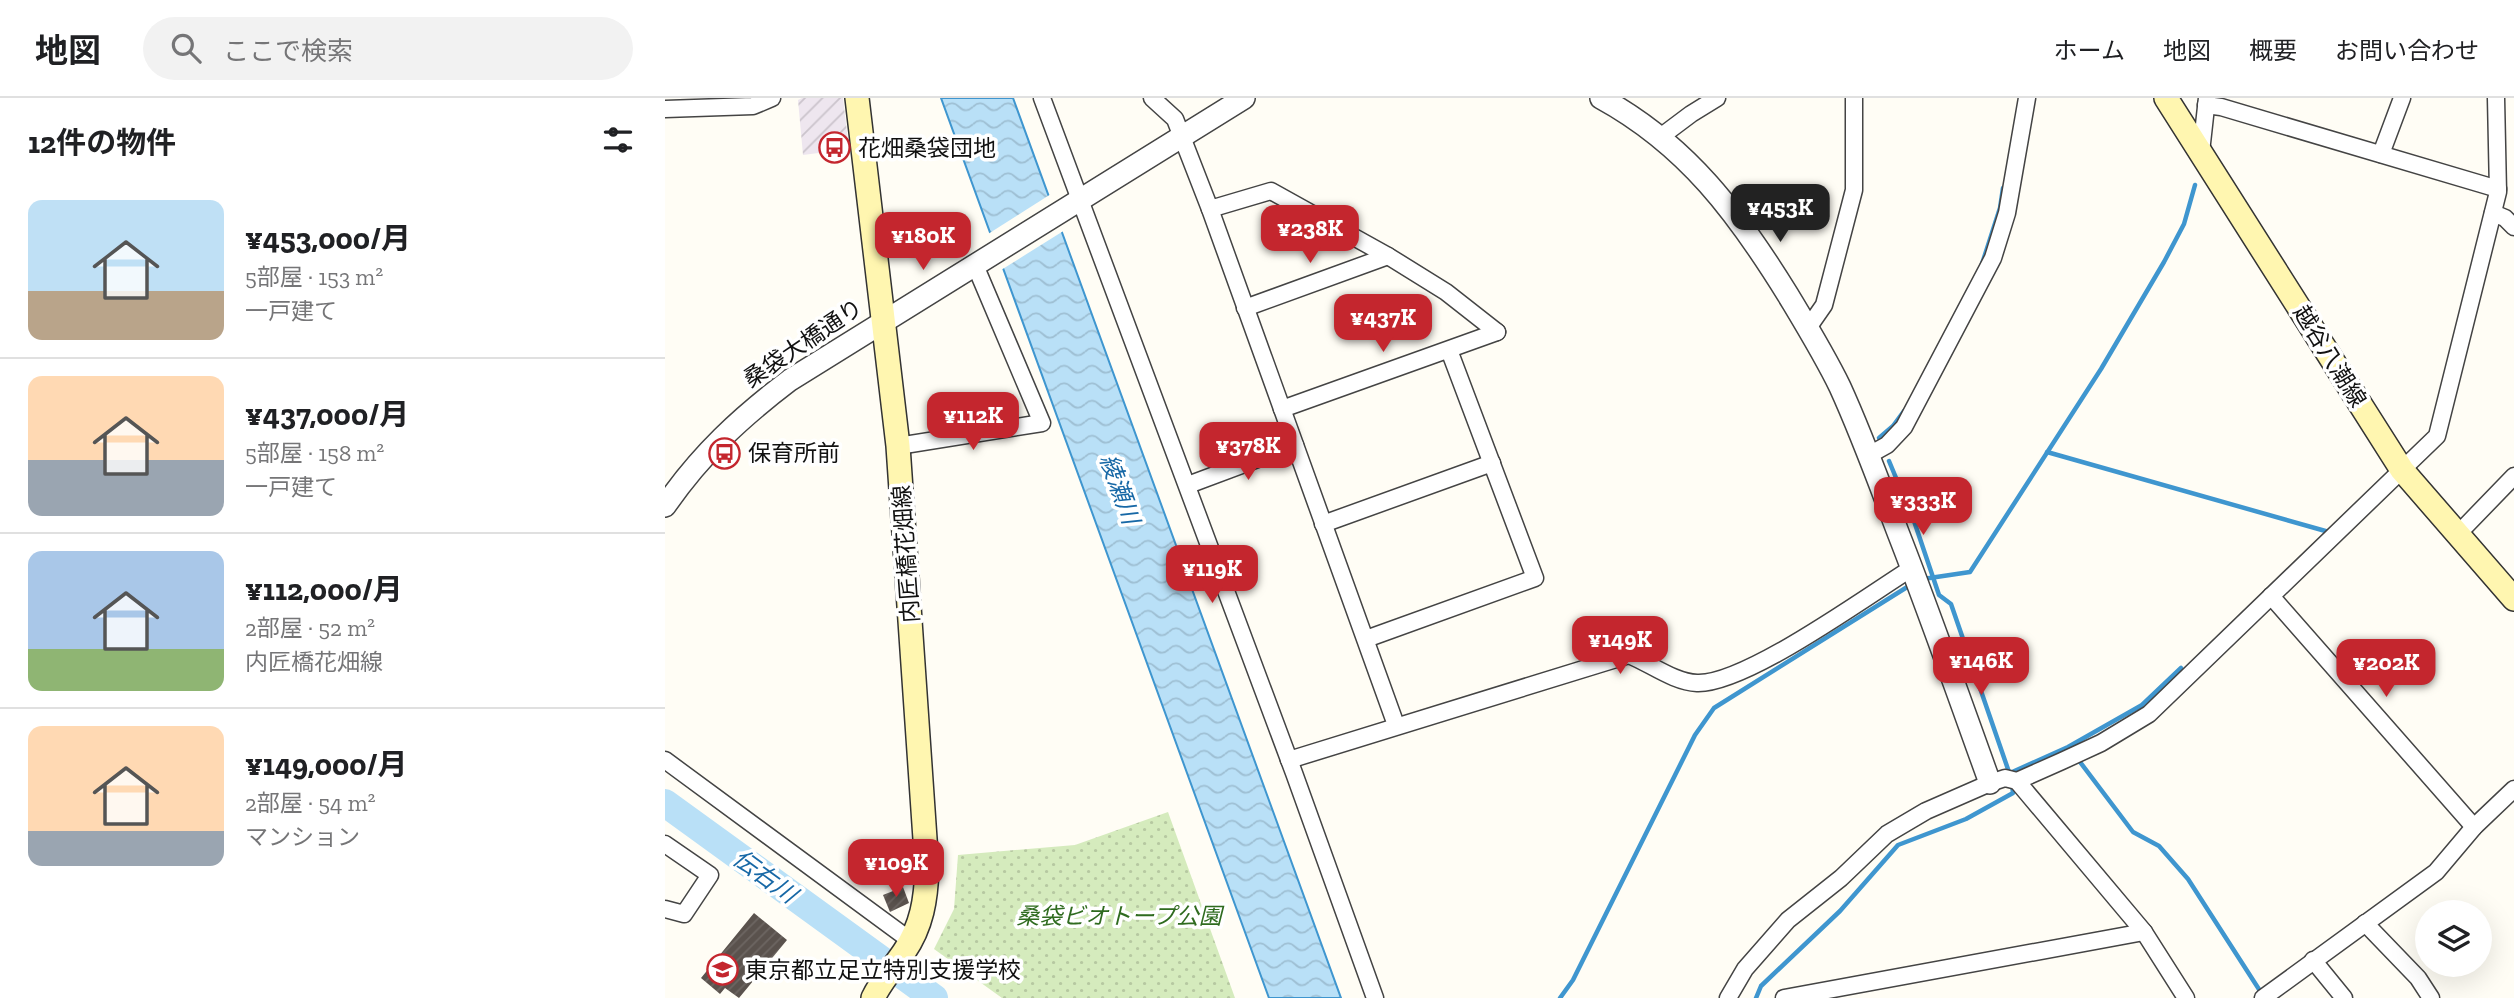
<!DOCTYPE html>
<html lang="ja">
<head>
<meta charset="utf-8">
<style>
  :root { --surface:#fff; --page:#f2f2f2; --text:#202124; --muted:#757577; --line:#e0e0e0; --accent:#c4262e }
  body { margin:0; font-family:"Zilla Slab","Noto Sans JP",serif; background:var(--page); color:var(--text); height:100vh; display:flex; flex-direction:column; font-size:26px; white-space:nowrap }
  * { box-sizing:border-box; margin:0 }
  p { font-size:23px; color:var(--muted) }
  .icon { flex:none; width:38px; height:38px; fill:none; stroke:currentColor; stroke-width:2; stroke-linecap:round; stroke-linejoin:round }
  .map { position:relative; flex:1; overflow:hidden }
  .details { display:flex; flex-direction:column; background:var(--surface); width:665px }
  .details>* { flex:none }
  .tools { position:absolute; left:1750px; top:802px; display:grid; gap:14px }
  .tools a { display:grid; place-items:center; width:77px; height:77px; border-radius:50%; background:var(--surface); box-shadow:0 7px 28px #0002; font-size:35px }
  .price { position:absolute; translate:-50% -60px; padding:0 16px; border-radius:14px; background:var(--accent); color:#fff; font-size:23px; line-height:46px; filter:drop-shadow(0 2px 4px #0008) }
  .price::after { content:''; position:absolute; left:50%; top:42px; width:21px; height:16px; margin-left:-10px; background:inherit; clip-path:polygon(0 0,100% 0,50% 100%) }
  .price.current { background:#222; color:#fff }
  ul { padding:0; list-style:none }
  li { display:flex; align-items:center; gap:21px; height:175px; padding:0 28px }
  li+li { border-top:2px solid var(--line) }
  li span { display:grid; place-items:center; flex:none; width:196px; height:140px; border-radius:14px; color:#555 }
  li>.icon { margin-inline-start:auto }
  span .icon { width:84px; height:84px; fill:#fffc; stroke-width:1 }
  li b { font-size:30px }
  h2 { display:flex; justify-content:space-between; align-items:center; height:84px; padding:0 28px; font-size:30px }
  header { display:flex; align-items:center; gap:42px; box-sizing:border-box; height:98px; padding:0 35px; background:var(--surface); border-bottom:2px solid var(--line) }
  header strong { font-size:33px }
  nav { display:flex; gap:38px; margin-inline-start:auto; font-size:24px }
  .search { width:490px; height:63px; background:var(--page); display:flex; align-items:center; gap:18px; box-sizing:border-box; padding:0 24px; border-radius:38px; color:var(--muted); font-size:26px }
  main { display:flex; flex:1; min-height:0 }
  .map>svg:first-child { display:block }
</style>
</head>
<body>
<header>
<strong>地図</strong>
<div class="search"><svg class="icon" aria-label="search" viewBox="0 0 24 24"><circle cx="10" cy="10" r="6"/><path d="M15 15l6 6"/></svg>ここで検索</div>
<nav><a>ホーム</a><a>地図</a><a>概要</a><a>お問い合わせ</a></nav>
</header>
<main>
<section class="details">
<h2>12件の物件<svg class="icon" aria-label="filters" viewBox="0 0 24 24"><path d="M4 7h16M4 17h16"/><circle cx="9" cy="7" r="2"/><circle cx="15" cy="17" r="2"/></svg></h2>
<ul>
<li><span style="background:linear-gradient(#bfe0f5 65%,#b9a48a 0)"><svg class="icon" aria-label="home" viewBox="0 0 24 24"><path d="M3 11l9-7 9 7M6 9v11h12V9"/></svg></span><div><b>¥453,000/月</b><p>5部屋 · 153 m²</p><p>一戸建て</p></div></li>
<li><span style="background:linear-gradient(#ffd9b3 60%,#9aa5b1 0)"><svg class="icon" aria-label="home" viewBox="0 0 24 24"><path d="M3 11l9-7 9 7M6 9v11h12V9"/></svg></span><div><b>¥437,000/月</b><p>5部屋 · 158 m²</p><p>一戸建て</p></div></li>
<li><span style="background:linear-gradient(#a9c7e8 70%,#8fb573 0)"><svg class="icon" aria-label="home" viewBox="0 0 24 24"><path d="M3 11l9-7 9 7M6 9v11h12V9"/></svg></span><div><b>¥112,000/月</b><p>2部屋 · 52 m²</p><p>内匠橋花畑線</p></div></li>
<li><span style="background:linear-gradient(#ffd9b3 75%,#9aa5b1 0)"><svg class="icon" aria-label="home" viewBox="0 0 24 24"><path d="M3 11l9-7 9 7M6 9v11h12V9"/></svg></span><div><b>¥149,000/月</b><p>2部屋 · 54 m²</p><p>マンション</p></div></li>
</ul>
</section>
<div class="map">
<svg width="1849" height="900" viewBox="0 0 1849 900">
  <defs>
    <pattern id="industrial-furrows" width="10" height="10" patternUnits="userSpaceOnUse" patternTransform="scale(1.75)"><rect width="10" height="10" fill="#eee6ef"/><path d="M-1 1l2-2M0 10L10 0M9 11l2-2" fill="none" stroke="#cbc4cc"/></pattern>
    <pattern id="park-dots" width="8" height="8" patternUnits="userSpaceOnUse" patternTransform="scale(1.75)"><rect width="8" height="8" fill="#d5ebbd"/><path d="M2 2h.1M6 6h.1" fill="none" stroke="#b6c8a1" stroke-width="1.8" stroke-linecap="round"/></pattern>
    <pattern id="water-waves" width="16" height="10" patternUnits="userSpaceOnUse" patternTransform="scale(1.75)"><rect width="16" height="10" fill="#b9e0f7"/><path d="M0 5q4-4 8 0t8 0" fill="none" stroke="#9ebfd3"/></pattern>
    <pattern id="building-hatch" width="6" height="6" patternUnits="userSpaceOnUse" patternTransform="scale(1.75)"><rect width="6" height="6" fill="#5a524d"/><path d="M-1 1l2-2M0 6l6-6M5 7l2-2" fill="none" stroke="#6d6662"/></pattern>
  </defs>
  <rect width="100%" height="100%" fill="#fffdf5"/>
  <path fill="url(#industrial-furrows)" d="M137,0H178L184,51L138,57L133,2Z"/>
  <path fill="url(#park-dots)" d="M503,714L570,900H337L269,851L289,811L293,757L410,747Z"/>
  <path fill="url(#water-waves)" stroke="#3f96cf" stroke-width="2" d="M276,0H348L676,900H604Z"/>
  <path fill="#fffdf5" d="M386,96L400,132L336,172L323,136Z"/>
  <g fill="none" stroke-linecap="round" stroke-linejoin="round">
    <g stroke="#3f96cf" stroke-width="4.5">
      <path d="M1317,166L1335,110L1338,90"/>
      <path d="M1214,340L1228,328L1239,313"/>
      <path d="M1382,354L1664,434"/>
      <path d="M1224,363L1249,423L1274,497L1286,506L1345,677"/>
      <path d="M1258,481L1305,474L1436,271L1499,164L1519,126L1530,87"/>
      <path d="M1412,660L1468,734L1494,748L1523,781L1597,896"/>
      <path d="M1345,675L1403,649L1477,607L1516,570"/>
      <path d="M895,900L908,882L1030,637L1049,610L1247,486"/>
      <path d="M1091,900L1096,888L1175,813L1233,747L1301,721L1348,695L1347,686"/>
    </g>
    <path stroke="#b9e0f7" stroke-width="28" d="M0,705L269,900"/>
  </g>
  <g fill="url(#building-hatch)">
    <path d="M238,789L244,805L225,814L218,797Z"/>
    <path d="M89,815L122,842L74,900L60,890L55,896L36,880Z"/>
  </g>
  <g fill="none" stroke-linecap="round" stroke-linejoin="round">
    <defs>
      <g id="minor">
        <path d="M377,0L629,675L710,900"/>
        <path d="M487,0L510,21L545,111L731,627"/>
        <path d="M1541,7L1556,9L1833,91"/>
        <path d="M0,11L88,8L107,0"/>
        <path d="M994,40L1026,16L1052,0"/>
        <path d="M1536,54L1542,0"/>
        <path d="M1716,56L1737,0"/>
        <path d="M545,111L606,93L723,158L781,194L832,234"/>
        <path d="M1828,115L1840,120L1849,129"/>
        <path d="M580,210L723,158"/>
        <path d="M1143,230L1159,207L1189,92V0"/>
        <path d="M617,311L832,234"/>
        <path d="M233,348L377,325L310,167"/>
        <path d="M1204,357L1222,347L1239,329L1328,160L1342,115L1362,0"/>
        <path d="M523,387L630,347"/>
        <path d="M658,426L827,365"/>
        <path d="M1792,437L1849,378"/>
        <path d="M1606,498L1809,729"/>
        <path d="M701,541L870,480L784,252"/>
        <path d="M0,662L246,843"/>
        <path d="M624,662L964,557C986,566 1009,584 1032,585C1080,587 1202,498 1247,470"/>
        <path d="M1352,683L1479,834L1521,900"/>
        <path d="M0,746L45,777L19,816L0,811"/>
        <path d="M1700,825L1753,880L1766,900"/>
        <path d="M1648,862L1679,900"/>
        <path d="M1063,900L1080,871L1123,822L1176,780L1222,736L1261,713L1325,685L1340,680L1352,683L1397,663L1436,645L1484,616L1772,338L1833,94L1831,0"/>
        <path d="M1119,900L1479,834"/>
        <path d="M1598,900L1771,774L1809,729L1849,691"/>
      </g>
      <g id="tertiary">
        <path d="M936,0C1022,47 1073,116 1123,197C1141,227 1160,258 1175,289C1197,337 1215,387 1234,437C1266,519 1295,602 1325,685"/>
        <path d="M0,408C36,356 75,320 125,282L579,0"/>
      </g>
      <g id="secondary">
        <path d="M192,0L233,348L262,770C261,801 257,828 239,854C229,869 216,883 208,900"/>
        <path d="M1501,0L1737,372L1849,501"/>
      </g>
    </defs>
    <use href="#minor" stroke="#444" stroke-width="19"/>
    <use href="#tertiary" stroke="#444" stroke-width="24"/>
    <use href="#secondary" stroke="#333" stroke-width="26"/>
    <use href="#minor" stroke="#fff" stroke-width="16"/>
    <use href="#tertiary" stroke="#fff" stroke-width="21"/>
    <use href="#secondary" stroke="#fff6b0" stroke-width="23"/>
  </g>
  <defs>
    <symbol id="bus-ring" viewBox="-11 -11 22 22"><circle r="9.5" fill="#fff" stroke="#c4262e" stroke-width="1.5"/><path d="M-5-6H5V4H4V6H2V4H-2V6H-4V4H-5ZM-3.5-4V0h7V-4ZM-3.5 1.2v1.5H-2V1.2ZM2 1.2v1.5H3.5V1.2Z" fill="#c4262e"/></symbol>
    <symbol id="school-ring" viewBox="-11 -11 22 22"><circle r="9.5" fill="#fff" stroke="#c4262e" stroke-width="1.5"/><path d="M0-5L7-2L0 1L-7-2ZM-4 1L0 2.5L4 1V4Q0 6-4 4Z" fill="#c4262e"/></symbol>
  </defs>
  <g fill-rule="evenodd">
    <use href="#bus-ring" x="152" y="32" width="35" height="35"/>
    <use href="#bus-ring" x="42" y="338" width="35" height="35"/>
    <use href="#school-ring" x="40" y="854" width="35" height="35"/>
  </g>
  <g text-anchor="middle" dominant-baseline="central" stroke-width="7" stroke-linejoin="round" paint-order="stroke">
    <g font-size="23" fill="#111" stroke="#fff" text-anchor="start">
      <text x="193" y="50">花畑桑袋団地</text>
      <text x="83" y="355">保育所前</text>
      <text x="80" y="872">東京都立足立特別支援学校</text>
    </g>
    <g font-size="23" fill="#111" stroke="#fff">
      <text transform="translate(138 245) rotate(-34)">桑袋大橋通り</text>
      <text transform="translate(1665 258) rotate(58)">越谷八潮線</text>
      <text transform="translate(241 456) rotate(-94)">内匠橋花畑線</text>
    </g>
    <g font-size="23" font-style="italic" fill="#2f6b1f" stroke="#fff">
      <text x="454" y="818">桑袋ビオトープ公園</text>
    </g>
    <g font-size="24" font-style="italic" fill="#1768a6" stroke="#fff">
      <text transform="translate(455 391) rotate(70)">綾瀬川</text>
      <text transform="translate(100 778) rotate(36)">伝右川</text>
    </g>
  </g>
</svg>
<div class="tools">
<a><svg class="icon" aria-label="layers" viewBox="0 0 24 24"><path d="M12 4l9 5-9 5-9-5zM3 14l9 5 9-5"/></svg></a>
</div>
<b class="price current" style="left:1115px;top:146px">¥453K</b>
<b class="price" style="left:645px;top:167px">¥238K</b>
<b class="price" style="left:258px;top:174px">¥180K</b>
<b class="price" style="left:718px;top:256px">¥437K</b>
<b class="price" style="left:308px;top:354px">¥112K</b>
<b class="price" style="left:583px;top:384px">¥378K</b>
<b class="price" style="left:1258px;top:439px">¥333K</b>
<b class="price" style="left:547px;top:507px">¥119K</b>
<b class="price" style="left:955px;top:578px">¥149K</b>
<b class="price" style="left:1316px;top:599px">¥146K</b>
<b class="price" style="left:1721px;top:601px">¥202K</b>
<b class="price" style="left:231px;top:801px">¥109K</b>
</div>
</main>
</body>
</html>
